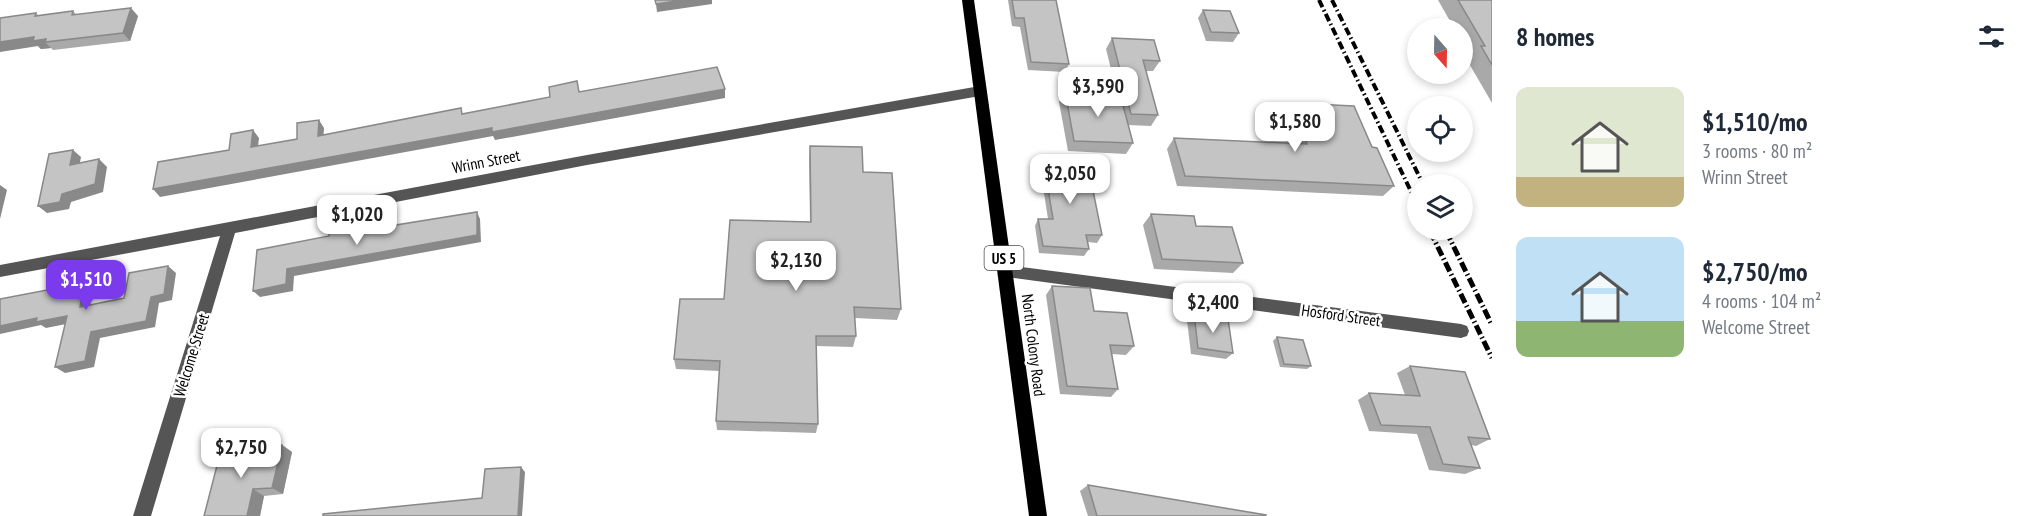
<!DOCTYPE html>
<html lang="en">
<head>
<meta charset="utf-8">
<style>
  :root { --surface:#fff; --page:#f6f6f7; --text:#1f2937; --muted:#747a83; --accent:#7c3aed }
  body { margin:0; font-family:"PT Sans Narrow",sans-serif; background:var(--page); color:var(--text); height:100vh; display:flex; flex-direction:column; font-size:22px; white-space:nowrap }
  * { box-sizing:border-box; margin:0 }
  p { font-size:20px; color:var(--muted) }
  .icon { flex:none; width:33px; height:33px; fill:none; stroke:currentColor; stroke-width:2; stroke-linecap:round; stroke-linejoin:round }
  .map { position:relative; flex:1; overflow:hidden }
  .details { display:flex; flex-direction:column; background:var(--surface); width:540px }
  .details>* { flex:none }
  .needle { width:39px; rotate:160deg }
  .fabs { position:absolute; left:1407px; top:18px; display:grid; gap:12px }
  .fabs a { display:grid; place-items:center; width:66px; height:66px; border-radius:50%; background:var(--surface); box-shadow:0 3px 9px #0003; font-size:30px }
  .price { position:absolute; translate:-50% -51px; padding:0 14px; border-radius:12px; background:#fff; color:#222; font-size:20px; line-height:39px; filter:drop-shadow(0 2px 3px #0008) }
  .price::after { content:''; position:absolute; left:50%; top:36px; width:18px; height:14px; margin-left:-9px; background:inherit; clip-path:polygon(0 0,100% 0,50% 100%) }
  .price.current { background:var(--accent); color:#fff }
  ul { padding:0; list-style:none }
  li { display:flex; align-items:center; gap:18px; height:150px; padding:0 24px }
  li span { display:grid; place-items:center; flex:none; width:168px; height:120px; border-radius:12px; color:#555 }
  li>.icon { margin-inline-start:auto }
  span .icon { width:72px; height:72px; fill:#fffc; stroke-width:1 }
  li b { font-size:26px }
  h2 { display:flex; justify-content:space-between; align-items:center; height:72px; padding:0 24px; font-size:26px }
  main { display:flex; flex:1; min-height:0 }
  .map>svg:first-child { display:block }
</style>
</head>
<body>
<main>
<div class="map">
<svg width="1492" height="516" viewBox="0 0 1492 516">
  <rect width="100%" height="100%" fill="#fff"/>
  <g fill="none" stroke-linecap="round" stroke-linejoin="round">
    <g fill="#555" fill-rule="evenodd">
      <path d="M980,86L987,91L980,96L587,165L235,233L151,516H133L220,236L0,277V265L587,155Z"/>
      <path d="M1006,265L1461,324L1467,326L1469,331L1467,336L1461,338L1006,277L1001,276L998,271L1001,266Z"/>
    </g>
    <path fill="#000" fill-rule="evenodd" d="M962,0H974L1047,516H1029Z"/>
    <g stroke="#000" stroke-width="4" stroke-dasharray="8 3 1.5 3" stroke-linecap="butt">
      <path d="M1319,0L1418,206"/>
      <path d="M1332,0L1423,184"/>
      <path d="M1429,230L1430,233"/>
      <path d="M1445,230L1446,233"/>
    </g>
    <g stroke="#000" stroke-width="5" stroke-dasharray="10 3 1.5 3" stroke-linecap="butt">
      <path d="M1430,231L1492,358"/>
      <path d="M1446,231L1492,325"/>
    </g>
  </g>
  <g fill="#a9a9a9">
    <path d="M1008,0H1056L1069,64L1065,72L1028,70L1020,27L1012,26Z"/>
    <path d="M1438,0H1492V103L1467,60L1470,57L1462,44V28H1454Z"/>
    <path d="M1203,10L1239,33L1233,42L1206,41L1198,18Z"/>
    <path d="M73,11L76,14L138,16L130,41L53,50L51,48L41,49L38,46L36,13L39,16Z"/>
    <path d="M1112,38L1160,61L1153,71H1146L1158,115L1151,126L1128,125L1133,143L1126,154L1068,151L1059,102L1065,91L1117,93L1106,49Z"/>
    <path d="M1291,103L1372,147L1394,186L1383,196L1177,186L1167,149L1174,138L1294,144L1282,114Z"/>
    <path d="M810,146L863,172L901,309L897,320L855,318L856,336L853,347L816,346L818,424L816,433L717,430L716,421L719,371L676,369L674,359L724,299L810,222L809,159Z"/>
    <path d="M1043,159L1102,235L1097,243L1088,242L1089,249L1084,256L1039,253L1035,226L1038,219H1048L1040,167Z"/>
    <path d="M1151,214L1196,226L1243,263L1233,273L1154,269L1143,225Z"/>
    <path d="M1052,286L1094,311L1134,346L1126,355L1112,354L1118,389L1111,397L1060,394L1046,295Z"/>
    <path d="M1194,314L1233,353L1226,359L1191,354L1187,320Z"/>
    <path d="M1277,337L1311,366L1307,369L1280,367L1273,341Z"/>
    <path d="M1410,366L1490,439L1476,446L1471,445L1480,468L1465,474L1429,470L1417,434L1369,431L1358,400L1369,393L1405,395L1397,373Z"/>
    <path d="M282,445L292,452L283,494L264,496L260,516L221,450Z"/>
    <path d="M1088,485L1266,516H1088L1080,491Z"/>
  </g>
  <g fill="#898989">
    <path d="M683,0H712V4L657,12L656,4Z"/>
    <path d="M131,8L138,16L130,41L123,33Z"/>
    <path d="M34,37L46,39L45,42L51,48L41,49L38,46L0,52V42Z"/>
    <path d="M725,89V98L495,140L493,136L160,197L153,189L492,128Z"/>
    <path d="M319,120L324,128L323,144L318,136Z"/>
    <path d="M253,130L259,138L257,155L251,147Z"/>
    <path d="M73,150L81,157L78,173L70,165Z"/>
    <path d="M99,159L107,167L103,192L71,202L69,209L47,213L38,206L62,194Z"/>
    <path d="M0,185L7,190L0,219Z"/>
    <path d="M477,212L480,219L481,242L294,276L293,291L260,297L253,291L287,269Z"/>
    <path d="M168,266L176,273L172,300L159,303L155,327L100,338L94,367L65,373L55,367L91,332L151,297Z"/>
    <path d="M84,283L93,289L89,313L80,307Z"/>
    <path d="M67,316L76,322L46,328L41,325L0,334V326L37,318Z"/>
    <path d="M282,445L292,452L283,494L272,488Z"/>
    <path d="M521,467L525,472L522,516H518Z"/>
    <path d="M253,489L264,496L260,516H247Z"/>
  </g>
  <g fill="#c4c4c4" stroke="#898989" stroke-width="1.5">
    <path d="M655,0H683L656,4Z"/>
    <path d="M1012,0H1056L1069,64L1031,62L1024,18H1015Z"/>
    <path d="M1458,0H1492V65L1481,46H1485Z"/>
    <path d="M131,8L123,33L45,42L46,39L33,41L34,37L0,42V18L36,13L35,16L73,11L72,15Z"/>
    <path d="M1203,10L1230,11L1239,33L1211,32Z"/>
    <path d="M1112,38L1154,40L1160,61L1143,60L1158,115L1131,114Z"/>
    <path d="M717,67L725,89L492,132V128L153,189L158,162L229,150L231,134L253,130L251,147L297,139V123L319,120L318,136L461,108L462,114L550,97L549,87L577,81L579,92Z"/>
    <path d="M1065,91L1120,94L1133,143L1074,141Z"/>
    <path d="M1291,103L1354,106L1372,147L1377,148L1394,186L1185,176L1174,138L1307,144Z"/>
    <path d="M810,146L862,147L863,172L892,173L901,309L854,307L856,336H816L818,424L716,421L720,361L674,359L680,299H724L730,220L811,222Z"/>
    <path d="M73,150L70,165L99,159L95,184L62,194L60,202L38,206L49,154Z"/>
    <path d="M1043,159L1087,161L1102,235H1086L1089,249L1043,246L1038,219H1053Z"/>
    <path d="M477,212V235L287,269L286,284L253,291L257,250L329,236V232L352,228V232Z"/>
    <path d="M1151,214L1194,216L1196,226L1232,227L1243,263L1162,259Z"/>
    <path d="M168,266L164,294L151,297L146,321L91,332L85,361L55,367L67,316L36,322L37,318L0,326V299L84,283L80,307L124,298L129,273Z"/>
    <path d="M1052,286L1090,288L1094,311L1127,313L1134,346L1110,345L1118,389L1067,386Z"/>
    <path d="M1194,314L1228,319L1233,353L1198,348Z"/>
    <path d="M1277,337L1303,340L1311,366L1284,364Z"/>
    <path d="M1410,366L1465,372L1490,439L1468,437L1480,468L1443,464L1430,427L1381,425L1369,393L1420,396Z"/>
    <path d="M282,445L272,488L253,489L247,516H204L221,450Z"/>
    <path d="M521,467L518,516H323V514L482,498L485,469Z"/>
    <path d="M1088,485L1266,515V516H1097Z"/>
  </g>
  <g text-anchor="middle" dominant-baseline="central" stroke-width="5" stroke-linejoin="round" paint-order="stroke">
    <rect fill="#fff" stroke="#4c4c4c" stroke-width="1.5" x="984.5" y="246" width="39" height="24" rx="4.5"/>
    <g font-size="15" font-weight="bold" fill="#000">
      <text x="1004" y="258">US 5</text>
    </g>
    <g font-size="16" fill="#000" stroke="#fff">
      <text transform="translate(486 161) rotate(-11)">Wrinn Street</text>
      <text transform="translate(1341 315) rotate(8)">Hosford Street</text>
      <text transform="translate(1034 345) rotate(83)">North Colony Road</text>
      <text transform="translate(191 355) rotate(-73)">Welcome Street</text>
    </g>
  </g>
</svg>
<div class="fabs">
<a><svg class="needle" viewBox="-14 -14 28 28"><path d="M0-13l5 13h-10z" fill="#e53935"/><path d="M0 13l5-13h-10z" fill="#747a83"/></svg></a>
<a><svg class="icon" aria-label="locate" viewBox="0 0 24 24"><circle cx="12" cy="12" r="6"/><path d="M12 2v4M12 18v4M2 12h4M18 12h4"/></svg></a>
<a><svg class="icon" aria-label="layers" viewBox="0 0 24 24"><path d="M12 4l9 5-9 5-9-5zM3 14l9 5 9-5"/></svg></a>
</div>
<b class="price" style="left:1098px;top:118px">$3,590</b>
<b class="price" style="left:1295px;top:153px">$1,580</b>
<b class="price" style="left:1070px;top:205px">$2,050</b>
<b class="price" style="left:357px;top:246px">$1,020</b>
<b class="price" style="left:796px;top:292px">$2,130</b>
<b class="price current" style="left:86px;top:311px">$1,510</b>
<b class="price" style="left:1213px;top:334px">$2,400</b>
<b class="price" style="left:241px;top:479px">$2,750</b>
</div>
<section class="details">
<h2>8 homes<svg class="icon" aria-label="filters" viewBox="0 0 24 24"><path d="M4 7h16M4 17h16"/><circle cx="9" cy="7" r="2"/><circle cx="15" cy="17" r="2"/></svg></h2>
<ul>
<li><span style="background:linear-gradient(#dfe7d0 75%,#c2b280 0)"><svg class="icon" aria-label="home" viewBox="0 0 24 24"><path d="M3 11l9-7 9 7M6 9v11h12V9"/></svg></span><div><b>$1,510/mo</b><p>3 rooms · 80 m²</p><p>Wrinn Street</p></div></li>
<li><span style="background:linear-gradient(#bfe0f5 70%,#8fb573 0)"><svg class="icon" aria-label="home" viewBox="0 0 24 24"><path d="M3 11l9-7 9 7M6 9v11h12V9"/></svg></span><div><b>$2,750/mo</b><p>4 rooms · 104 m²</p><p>Welcome Street</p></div></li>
</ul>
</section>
</main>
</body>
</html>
